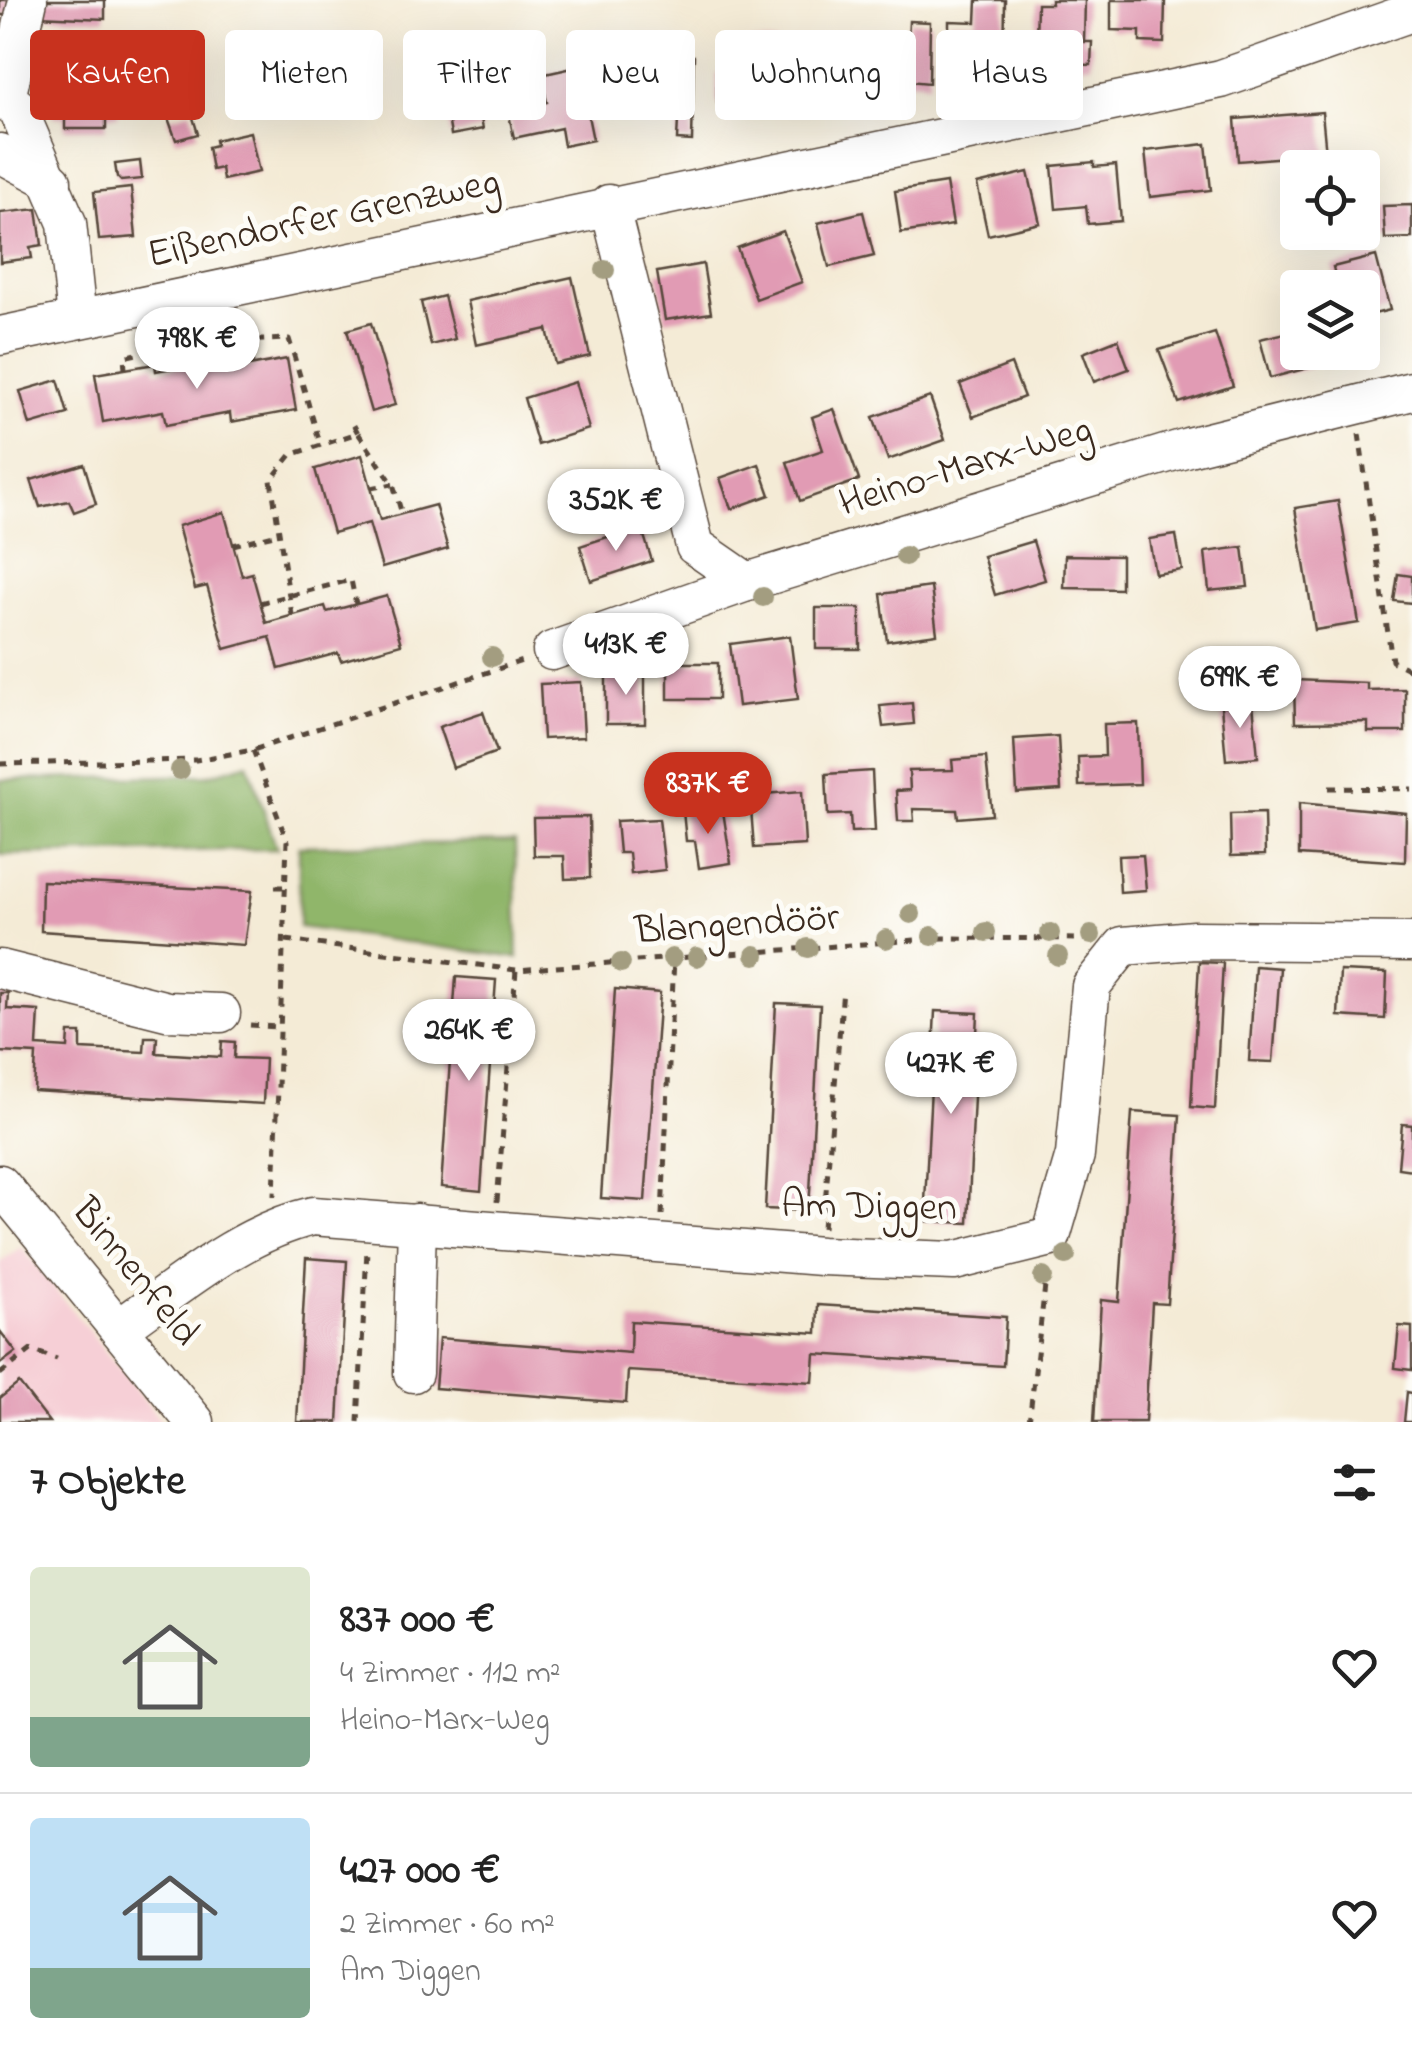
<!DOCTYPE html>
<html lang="de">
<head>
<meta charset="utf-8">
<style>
  :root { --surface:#fff; --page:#f2f2f2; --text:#222; --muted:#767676; --line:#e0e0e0; --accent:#c8321e }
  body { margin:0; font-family:"Indie Flower",sans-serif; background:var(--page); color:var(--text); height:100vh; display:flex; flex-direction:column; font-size:38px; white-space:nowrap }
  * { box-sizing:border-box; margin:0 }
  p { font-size:32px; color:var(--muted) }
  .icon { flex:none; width:55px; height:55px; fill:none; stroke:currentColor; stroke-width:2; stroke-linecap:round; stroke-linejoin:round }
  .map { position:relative; height:1422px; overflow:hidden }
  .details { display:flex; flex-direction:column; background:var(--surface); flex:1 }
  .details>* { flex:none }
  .hud { position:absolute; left:30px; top:30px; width:1352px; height:90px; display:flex; gap:20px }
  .fabs { position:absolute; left:1280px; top:150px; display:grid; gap:20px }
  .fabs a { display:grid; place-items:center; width:100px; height:100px; border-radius:10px; background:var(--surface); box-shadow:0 10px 40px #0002; font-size:50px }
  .price { position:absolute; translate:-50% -85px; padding:0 22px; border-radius:35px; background:#fff; color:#222; font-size:32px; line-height:65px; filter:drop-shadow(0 2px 5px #0008) }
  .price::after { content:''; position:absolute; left:50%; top:60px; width:30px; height:22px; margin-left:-15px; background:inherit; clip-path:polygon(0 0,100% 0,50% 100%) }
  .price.active { background:var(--accent); color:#fff }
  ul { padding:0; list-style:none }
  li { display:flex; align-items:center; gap:30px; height:250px; padding:0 30px }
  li+li { border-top:2px solid var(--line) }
  li span { display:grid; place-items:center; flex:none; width:280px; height:200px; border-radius:10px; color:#555 }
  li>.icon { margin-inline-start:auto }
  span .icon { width:120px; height:120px; fill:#fffc; stroke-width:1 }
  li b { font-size:42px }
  h2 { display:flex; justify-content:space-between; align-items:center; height:120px; padding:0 30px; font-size:42px }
  .pill { padding:0 35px; border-radius:10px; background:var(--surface); box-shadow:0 10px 40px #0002; font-size:35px; line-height:90px }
  .pill.active { background:var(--accent); color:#fff }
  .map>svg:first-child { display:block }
</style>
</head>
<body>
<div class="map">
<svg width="1412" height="1422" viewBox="0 0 1412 1422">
  <rect width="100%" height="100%" fill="#fdfcf7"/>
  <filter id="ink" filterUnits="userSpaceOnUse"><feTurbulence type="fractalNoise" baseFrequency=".01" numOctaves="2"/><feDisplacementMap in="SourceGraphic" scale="20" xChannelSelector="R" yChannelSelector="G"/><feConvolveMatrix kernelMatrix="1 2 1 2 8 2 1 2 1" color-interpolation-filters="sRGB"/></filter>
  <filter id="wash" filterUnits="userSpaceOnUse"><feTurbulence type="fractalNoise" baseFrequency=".0048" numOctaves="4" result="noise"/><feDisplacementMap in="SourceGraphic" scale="40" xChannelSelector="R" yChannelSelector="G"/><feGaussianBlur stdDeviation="2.25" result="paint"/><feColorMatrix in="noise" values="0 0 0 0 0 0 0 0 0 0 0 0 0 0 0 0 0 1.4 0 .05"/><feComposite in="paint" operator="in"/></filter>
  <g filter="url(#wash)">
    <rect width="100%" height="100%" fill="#f4ebd6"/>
    <path fill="#f6cfd6" d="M21,1247L162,1422H0V1262Z"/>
    <g fill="#90b66b" stroke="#667044" stroke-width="2.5">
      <path d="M248,763L277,849L0,855V780L208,775Z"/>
      <path d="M515,842L518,958L299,927V846Z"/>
    </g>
    <g id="blocks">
      <g fill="#e19bb4">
        <path d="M0,0H9L8,15H0Z"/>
        <path d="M38,0H105V19L38,16Z"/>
        <path d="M977,0H1005L1004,69H991V59H949V21L976,22Z"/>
        <path d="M1051,0H1085L1084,42H1092L1091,65L1068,64L1069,51L1050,50V43H1036L1037,4H1051Z"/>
        <path d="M1111,0H1165L1164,43L1140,42V31L1111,30Z"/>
        <path d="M909,21L930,22L929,83L875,78L876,43L908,44Z"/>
        <path d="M747,41L776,42L775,114H761V104L717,103V73L734,74V55H747Z"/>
        <path d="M815,41H850V95H831V103H797V74H815Z"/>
        <path d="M652,55L694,56L692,141L677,140L678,119L633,118V97H651Z"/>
        <path d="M586,65L593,100L585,101L593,140L564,146L561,128L514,138L508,110L547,102L541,75Z"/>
        <path d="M53,80H118V116H106V129H65V117H53Z"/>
        <path d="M191,111L198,134L176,140L168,118Z"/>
        <path d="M1322,112L1326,154L1238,161L1235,119Z"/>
        <path d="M480,113L483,129L451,135L448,118Z"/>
        <path d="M250,132L259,172L223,180L221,168L212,170L208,147L216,145L215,140Z"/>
        <path d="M1206,144L1211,190L1150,197L1145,151Z"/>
        <path d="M140,161L142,179L121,181L117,177L115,164Z"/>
        <path d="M1094,162V167L1116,165L1121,221L1088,224L1086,206L1056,209L1052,166Z"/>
        <path d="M1028,172L1040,223L988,235L977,184Z"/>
        <path d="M946,183L953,225L901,233L895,191Z"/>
        <path d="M131,188L136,237L99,240L94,192Z"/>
        <path d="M1412,205V238L1385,239L1383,206Z"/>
        <path d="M37,209L42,245L30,247L32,258L0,262V213Z"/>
        <path d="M863,212L874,256L829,267L818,223Z"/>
        <path d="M783,231L802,282L756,299L737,248Z"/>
        <path d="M1376,256L1390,310L1362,317V288H1338L1333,267Z"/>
        <path d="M703,264L711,313L665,320L657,272Z"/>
        <path d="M572,277L590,356L555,364L547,329L476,345L467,301Z"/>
        <path d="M444,296L455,339L431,345L421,302Z"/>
        <path d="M371,323L395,405L371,412L347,330Z"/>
        <path d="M1298,330V352H1308L1312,367L1270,378L1260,339Z"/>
        <path d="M1215,333L1233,386L1179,403L1159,350Z"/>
        <path d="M1118,339L1129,369L1094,382L1083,353Z"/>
        <path d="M220,359L222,371L287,359L296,410L231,422L230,413L166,425L163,411L103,422L95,374L155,364L156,371Z"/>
        <path d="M1011,364L1024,397L973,417L960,384Z"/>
        <path d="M58,380L68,414L30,425L20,391Z"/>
        <path d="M575,382L589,429L538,445L524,398Z"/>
        <path d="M930,397L945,440L888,460L873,417Z"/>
        <path d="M834,409L859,480L800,501L787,462L823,450L812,417Z"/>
        <path d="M362,455L380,520L435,505L448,549L382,568L369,523L333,533L315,469Z"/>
        <path d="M84,464L96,504L74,512L69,501L40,507L31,480Z"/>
        <path d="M759,464L770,495L731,509L720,478Z"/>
        <path d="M1338,501L1359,623L1315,630L1295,508Z"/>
        <path d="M224,512L242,576L252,573L266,623L325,606L327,612L387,596L401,644L341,661L338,653L279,669L270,637L225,649L207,586L195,589L178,526Z"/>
        <path d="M641,526L652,561L591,581L580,546Z"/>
        <path d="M1176,535L1182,570L1155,574L1149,539Z"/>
        <path d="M1033,541L1045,580L995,595L983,556Z"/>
        <path d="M1243,547L1248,587L1209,591L1205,552Z"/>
        <path d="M1065,555L1121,556V589L1064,588Z"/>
        <path d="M1398,574L1412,576V603L1394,601Z"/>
        <path d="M931,587L937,634L887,641L881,594Z"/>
        <rect x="816" y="608" width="44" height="41"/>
        <path d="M790,636L798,699L738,706L730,644Z"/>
        <rect x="668" y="663" width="50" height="36"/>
        <rect x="606" y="673" width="39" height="51"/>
        <path d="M1294,680L1367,683V690L1405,689V732H1368V722L1295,723Z"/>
        <path d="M581,682L584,737L543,739L540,684Z"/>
        <path d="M912,703L914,724L883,727L880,706Z"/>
        <path d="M1253,703L1258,757L1226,760L1221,706Z"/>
        <path d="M483,712L497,752L453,768L439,727Z"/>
        <path d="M1138,723L1140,784L1079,786L1078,757L1105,756L1104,724Z"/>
        <path d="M1058,736L1061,790L1017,793L1014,739Z"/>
        <path d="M986,757L992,815L958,818L957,810L913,809L914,821H898L896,791L910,790L909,771L953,770L952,760Z"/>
        <path d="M872,771L875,831L851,832L850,814L828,815L826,774Z"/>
        <path d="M802,791L805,845L754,848L750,795Z"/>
        <path d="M1299,803L1406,813L1405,862L1299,855Z"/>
        <path d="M699,810L700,815L723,811L731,863L699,868L695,841H686L683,811Z"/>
        <path d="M1264,813L1265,855L1231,856L1230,814Z"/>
        <path d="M589,817L590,878L565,879L564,856H534L533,818Z"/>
        <path d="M659,819L665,870L631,874L629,853H619L616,821Z"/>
        <path d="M1143,855L1146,890L1120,892L1118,856Z"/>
        <path d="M42,881L252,891L244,945L41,931Z"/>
        <path d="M1199,962L1223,963L1215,1109L1191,1107Z"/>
        <path d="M1255,966L1280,968L1273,1062L1249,1061Z"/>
        <path d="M1340,971L1387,973L1385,1019L1338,1016Z"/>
        <path d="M456,977L496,980L481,1191L441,1187Z"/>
        <path d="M615,989L660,993L645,1201L601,1198Z"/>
        <path d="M0,993H8L7,1009L39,1011L37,1046L68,1048L69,1033H81V1049L144,1052L145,1037H157L156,1053L221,1057L222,1041L235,1042L234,1058L265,1059L263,1104L34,1091L36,1054L0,1052Z"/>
        <path d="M776,1003L820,1005L809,1211L765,1209Z"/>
        <path d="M935,1011L978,1013L968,1223L924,1221Z"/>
        <path d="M1132,1112L1180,1115L1167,1304L1152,1303L1145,1422H1094L1101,1300L1119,1302Z"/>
        <path d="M1402,1124L1412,1125V1170L1398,1168Z"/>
        <path d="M306,1258L347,1261L338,1422H297Z"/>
        <path d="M818,1305L1006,1317L1003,1366L815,1354L813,1382L628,1371L626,1403L435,1388L439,1338L630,1353L631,1321L817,1333Z"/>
        <path d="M1399,1326L1412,1327V1370L1395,1368Z"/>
        <path d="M0,1331L16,1352L0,1364Z"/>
        <path d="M19,1383L49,1422H0V1398Z"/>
        <path d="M1407,1392L1412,1393V1422H1404Z"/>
      </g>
    </g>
  </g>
  <g filter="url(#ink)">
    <use href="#blocks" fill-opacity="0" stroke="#57473a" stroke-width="2.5"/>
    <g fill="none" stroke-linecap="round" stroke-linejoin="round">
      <defs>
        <g id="minor">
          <path d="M0,99L17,107L67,223L77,319"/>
          <path d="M6,99L28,0"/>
          <path d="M0,153L52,181"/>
          <path d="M609,204L695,546L747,582"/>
          <path d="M0,336L1221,79L1412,12"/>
          <path d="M552,651L747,582L1188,447L1412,391"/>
          <path d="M0,969L167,1011L221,1013"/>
          <path d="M0,1184L195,1422"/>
          <path d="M121,1327C181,1285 241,1233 313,1216L821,1256L954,1261L1051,1237L1075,1155L1091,986L1123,946L1194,940L1412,942"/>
          <path d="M413,1373L417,1223"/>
        </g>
      </defs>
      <use href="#minor" stroke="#57473a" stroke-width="41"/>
      <g stroke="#57473a" stroke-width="5" stroke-dasharray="8 8" stroke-linecap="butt">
        <path d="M246,340L253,366"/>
        <path d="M189,365L183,343L289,339L320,443"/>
        <path d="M125,369L124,357L183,343"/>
        <path d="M358,433L393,484L402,514"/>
        <path d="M1359,434L1392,661L1412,671"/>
        <path d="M371,488L393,484"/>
        <path d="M233,545L278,534"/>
        <path d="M260,603L351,580L356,604"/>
        <path d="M292,615L271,480L291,455L358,433L351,420"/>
        <path d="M253,750L287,841L274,1196"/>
        <path d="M0,764L196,760L253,750L522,661"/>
        <path d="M1329,788L1412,789"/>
        <path d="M275,887H286"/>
        <path d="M286,940L516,970L943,938L1086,939"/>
        <path d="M250,1025L277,1027"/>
        <path d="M497,1202L516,970"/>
        <path d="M662,1215L674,958"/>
        <path d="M823,1228L843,989"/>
        <path d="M0,1374L31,1350L57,1359"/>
        <path d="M358,1422L367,1250"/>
        <path d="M1029,1422L1047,1269"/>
      </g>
      <use href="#minor" stroke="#fff" stroke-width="38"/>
    </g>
    <g fill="#a39d80">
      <circle cx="605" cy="270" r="10"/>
      <circle cx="905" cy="556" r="10"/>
      <circle cx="763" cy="597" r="10"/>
      <circle cx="492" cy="657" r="10"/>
      <circle cx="180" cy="770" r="10"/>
      <circle cx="911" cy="914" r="10"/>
      <circle cx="986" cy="932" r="10"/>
      <circle cx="1050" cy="933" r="10"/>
      <circle cx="1091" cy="935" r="10"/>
      <circle cx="932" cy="936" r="10"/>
      <circle cx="886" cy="939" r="10"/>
      <circle cx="808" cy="948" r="10"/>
      <circle cx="755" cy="955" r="10"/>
      <circle cx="1058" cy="956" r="10"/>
      <circle cx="697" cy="957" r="10"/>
      <circle cx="672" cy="958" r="10"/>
      <circle cx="621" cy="963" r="10"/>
      <circle cx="1066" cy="1255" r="10"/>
      <circle cx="1043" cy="1277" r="10"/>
    </g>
  </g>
  <g text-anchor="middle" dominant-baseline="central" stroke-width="10" stroke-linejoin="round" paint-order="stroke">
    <g font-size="40" fill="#3b2a1e" stroke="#fdfcf7">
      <text transform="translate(324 220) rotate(-12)">Eißendorfer Grenzweg</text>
      <text transform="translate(966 468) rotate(-17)">Heino-Marx-Weg</text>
      <text transform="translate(737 926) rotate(-4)">Blangendöör</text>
      <text transform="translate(869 1208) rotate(1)">Am Diggen</text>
      <text transform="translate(134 1273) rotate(51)">Binnenfeld</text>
    </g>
  </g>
</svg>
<div class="fabs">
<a><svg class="icon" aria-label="locate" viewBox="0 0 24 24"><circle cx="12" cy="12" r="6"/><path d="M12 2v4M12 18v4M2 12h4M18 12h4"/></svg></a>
<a><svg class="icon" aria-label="layers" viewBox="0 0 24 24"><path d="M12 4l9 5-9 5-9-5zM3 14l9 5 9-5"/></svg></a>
</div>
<b class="price" style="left:197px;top:392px">798K €</b>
<b class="price" style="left:616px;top:554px">352K €</b>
<b class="price" style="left:626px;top:698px">413K €</b>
<b class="price" style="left:1240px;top:731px">699K €</b>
<b class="price active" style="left:708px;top:837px">837K €</b>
<b class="price" style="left:469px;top:1084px">264K €</b>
<b class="price" style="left:951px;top:1117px">427K €</b>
<div class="hud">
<a class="pill active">Kaufen</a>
<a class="pill">Mieten</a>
<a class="pill">Filter</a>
<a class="pill">Neu</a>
<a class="pill">Wohnung</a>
<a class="pill">Haus</a>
</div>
</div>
<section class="details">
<h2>7 Objekte<svg class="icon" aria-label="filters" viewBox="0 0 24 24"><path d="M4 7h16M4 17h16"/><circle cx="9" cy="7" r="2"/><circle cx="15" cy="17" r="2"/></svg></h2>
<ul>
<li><span style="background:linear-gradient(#dfe7d0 75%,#7fa58c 0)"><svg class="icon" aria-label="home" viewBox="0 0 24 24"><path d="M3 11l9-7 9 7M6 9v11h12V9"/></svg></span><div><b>837 000 €</b><p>4 Zimmer · 112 m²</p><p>Heino-Marx-Weg</p></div><svg class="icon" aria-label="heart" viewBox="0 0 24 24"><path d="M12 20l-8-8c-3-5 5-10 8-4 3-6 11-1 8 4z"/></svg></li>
<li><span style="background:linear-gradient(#bfe0f5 75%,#7fa58c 0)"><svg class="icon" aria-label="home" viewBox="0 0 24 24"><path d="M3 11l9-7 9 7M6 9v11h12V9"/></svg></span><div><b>427 000 €</b><p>2 Zimmer · 60 m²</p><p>Am Diggen</p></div><svg class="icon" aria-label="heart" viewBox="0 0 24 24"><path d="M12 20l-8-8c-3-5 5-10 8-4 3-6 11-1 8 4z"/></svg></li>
</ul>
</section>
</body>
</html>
